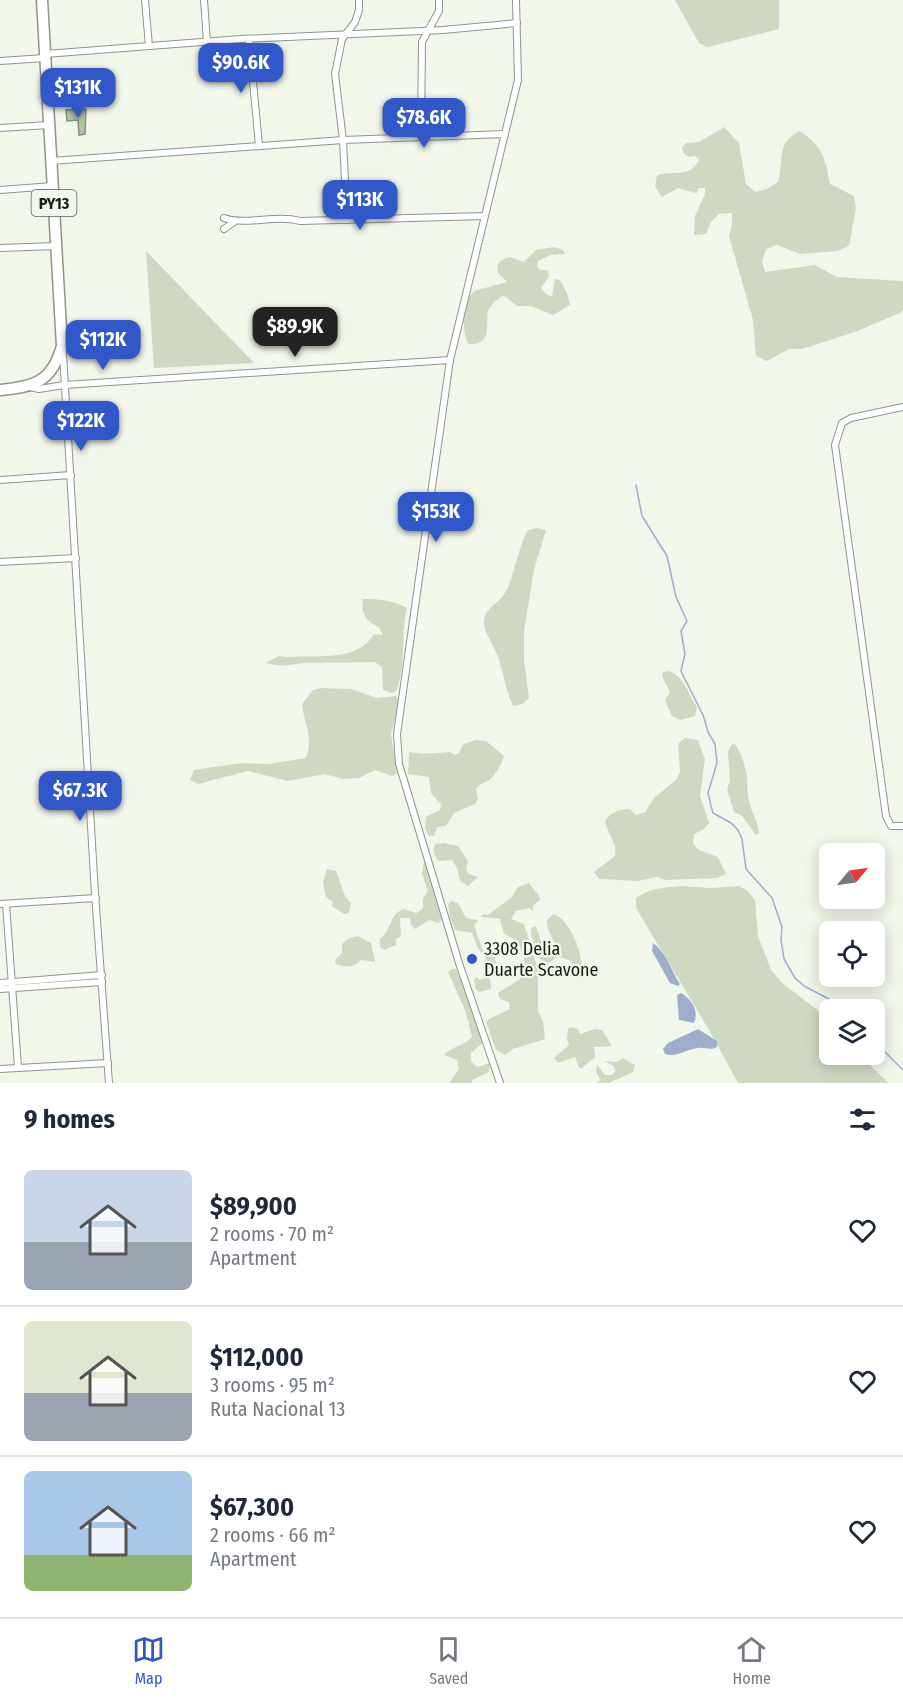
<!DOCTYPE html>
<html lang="en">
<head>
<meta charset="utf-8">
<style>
  :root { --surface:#fff; --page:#f2f2f3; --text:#1f2937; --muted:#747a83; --line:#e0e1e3; --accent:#3158c8 }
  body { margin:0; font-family:"Fira Sans Condensed",sans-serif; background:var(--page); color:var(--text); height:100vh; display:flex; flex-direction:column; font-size:22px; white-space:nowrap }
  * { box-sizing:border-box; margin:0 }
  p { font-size:20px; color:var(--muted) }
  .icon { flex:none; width:33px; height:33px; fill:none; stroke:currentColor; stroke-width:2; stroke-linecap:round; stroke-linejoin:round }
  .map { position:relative; height:1083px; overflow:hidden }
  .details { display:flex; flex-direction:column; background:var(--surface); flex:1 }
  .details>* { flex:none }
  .needle { width:39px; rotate:61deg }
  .controls { position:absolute; left:819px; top:843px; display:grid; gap:12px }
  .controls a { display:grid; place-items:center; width:66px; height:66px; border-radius:9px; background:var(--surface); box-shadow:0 3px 15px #0003; font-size:30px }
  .price { position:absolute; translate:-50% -51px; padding:0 14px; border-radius:12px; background:var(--accent); color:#fff; font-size:20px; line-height:39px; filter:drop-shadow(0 2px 3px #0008) }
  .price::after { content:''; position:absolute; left:50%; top:36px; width:18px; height:14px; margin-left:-9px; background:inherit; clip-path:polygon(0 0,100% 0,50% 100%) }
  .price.on { background:#222; color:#fff }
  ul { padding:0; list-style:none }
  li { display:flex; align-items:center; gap:18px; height:150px; padding:0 24px }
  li+li { border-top:2px solid var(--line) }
  li span { display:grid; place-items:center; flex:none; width:168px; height:120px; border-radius:9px; color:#555 }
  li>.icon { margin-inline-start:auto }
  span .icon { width:72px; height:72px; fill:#fffc; stroke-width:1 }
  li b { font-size:26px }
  h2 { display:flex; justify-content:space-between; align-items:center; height:72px; padding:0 24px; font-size:26px }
  .menu { display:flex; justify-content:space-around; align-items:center; height:84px; border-top:2px solid var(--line); background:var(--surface); font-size:16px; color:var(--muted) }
  .menu a { display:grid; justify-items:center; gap:3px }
  .menu .on { color:var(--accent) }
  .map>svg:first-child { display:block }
</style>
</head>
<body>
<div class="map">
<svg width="903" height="1083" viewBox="0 0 903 1083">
  <rect width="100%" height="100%" fill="#f2f7eb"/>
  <g fill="#cfd9c1">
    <path d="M675,0H779V29L707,47L699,43Z"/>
    <path d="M724,127L739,143L746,184L755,192L767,189L778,182C784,161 776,141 800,131C823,147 825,157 830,184L854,196L856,208L849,246L837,251L800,254L777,245L766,249L762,261L765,272L815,265L837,277L903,281V310L900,313L855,332L802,349H789L767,361L756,356L753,320L729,236L732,225V213L719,214L711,222L706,234L694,235L695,216L705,194V188H699L696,193L678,188L662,197L655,187L657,175C672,170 690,179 699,160L695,156L689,157L684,154L682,148L686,143L699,142Z"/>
    <path d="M554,247L563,250L565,254L550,255L538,261L537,265L539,269L548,271L549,276L541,288L547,295L552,296L555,279L560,280L567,293L570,305L553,315L531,306H517L506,297L502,296C496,301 491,304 488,311C485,322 494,346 468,344C461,330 462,303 474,291L507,282L498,273C496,263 501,259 510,257L524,262L536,250Z"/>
    <path d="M146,251L254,363L154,368Z"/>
    <path d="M537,528L546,530L534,570L524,631V660L529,698L522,704L513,706C504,688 504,668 495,650C491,640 483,631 484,620C486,607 501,602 506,591C513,580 521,537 528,531C530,529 534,529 537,528Z"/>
    <path d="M363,599C379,599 393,600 407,608C401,629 406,671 396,691L392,693L383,690L382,667L375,662L302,663L283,666L265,663L279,656L288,657C316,655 358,662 374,634L383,635L379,627C365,621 361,613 363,599Z"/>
    <path d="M668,671C683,674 689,695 697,707L695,716L681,720L672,716L665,700L670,692L662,676L663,672Z"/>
    <path d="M323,688L351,689L377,698L396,696L398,699L397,713L391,734L397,774L392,776L375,770L359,778L343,779L325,774L288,781L248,771L198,784L190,780L194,770L241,763L269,764L306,758C314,735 304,724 302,704L313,690Z"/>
    <path d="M685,738L698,740L705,759L700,796L709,823L703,830L694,834L693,844L699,850L718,857L726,874L717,878L666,880L657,877L638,881L599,879L594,872L615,856C617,843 608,834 605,821C611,812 618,810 629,809L636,815L645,812L655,797L676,780L680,772L678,744Z"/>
    <path d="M476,740L486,741L504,756C501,765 495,776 488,781C482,784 480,783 476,789L478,799L475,804L454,813L446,826L437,827L434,836H429L425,828L426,817L440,810L441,804L431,793L429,777L408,774L409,752L423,754L450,752L455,755L459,753L463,744Z"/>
    <path d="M732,744L736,745C741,754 746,767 747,777C748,785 747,792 749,801C751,812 758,821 759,833L756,835L742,816L734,812L727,789L730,781L728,752Z"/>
    <path d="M444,843L458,846L468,861L466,870L469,874L478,877L468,886L460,881L457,868L452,860L439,861C433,855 433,851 435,844Z"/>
    <path d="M424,861L442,920L438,923L429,920L415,929L411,925L410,918H400L401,936L396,939V945L384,950L380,947V939C393,929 388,916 403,909L417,913L423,908V899L428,891L422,874Z"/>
    <path d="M327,869L336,871L345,896L351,903L349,913L344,914L332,906L333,902L326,897L323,882Z"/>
    <path d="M529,883L539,896L540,900L533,906V911L529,908L516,911L511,919L524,924L538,970V1012L543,1021L545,1039L513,1049L505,1055L496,1050L486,1022L489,1019L510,1009L509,1002L500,999L498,993L520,979L525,962L518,941L504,934L500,919L481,917L483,914L488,915L512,897L518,887Z"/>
    <path d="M680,886L710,888L739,886L748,891L755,900L758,936L771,970L782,983L820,1012L829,1025L830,1054L859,1055L889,1083H738L709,1030L636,908V898C649,888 664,888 680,886Z"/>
    <path d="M451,901L458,903L466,918L478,920L474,926L483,950L495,946L497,948L495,960L499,968L490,977L491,989L479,992L476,989L474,981L476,977L480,980L488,977L484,967L486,959L478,948L472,933L455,930L450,917L448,905Z"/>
    <path d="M554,914C570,919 590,964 578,979L571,961L557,956C559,942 546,934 547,920Z"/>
    <path d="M536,926L544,951L556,958L548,963L550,972L546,975L531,935V928Z"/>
    <path d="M358,936L371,943L375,962L361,960C355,967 345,968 336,964L335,960L342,953V944L349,938Z"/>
    <path d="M452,969H456L467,992L483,1043L471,1053V1061L477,1067L490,1063L489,1072L472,1080V1083H449L459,1069L457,1060L444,1055C452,1046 464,1046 472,1037L465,1010L448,972Z"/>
    <path d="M571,1027L578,1029L580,1034L595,1029L602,1030L612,1046L594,1047L595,1057L582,1068H579L575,1057L558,1063L554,1058L569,1045L567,1039L568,1029Z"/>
    <path d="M623,1058L635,1065L633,1072L609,1083H597L600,1080L596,1071L597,1065L605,1075H612L615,1072L614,1066L604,1061L616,1062Z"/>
  </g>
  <g fill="#9fadcc">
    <path d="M653,943C667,953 671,971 680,984L678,986L670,983L652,951Z"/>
    <path d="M681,993C692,1000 699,1010 694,1023L679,1020L677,995Z"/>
    <path d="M698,1029L717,1041V1047C710,1051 705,1047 698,1048C686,1049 677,1058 665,1054L663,1049L668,1043Z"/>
  </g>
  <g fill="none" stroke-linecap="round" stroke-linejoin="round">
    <g stroke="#9fadcc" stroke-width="1.5">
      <path d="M636,485L642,516L667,556L676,597L687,621L681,631L685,654L681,671L703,715L708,732L715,744L717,763L708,793L711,806L713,813L731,823L738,830L742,839L746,869L772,898L782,927L781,940L784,959L795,978L804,986L829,999L842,1010"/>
      <path d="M874,1041L903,1070"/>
    </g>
  </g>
  <path fill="#b6c4a3" stroke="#8a8f83" stroke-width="1.5" d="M86,109L85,134L79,135L78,120L67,121L66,110Z"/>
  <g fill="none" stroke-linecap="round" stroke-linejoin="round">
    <defs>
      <g id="minor">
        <path d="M145,0L149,46"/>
        <path d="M204,0L207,42"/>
        <path d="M249,39L259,146"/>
        <path d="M45,54L241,39L443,30L517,23"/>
        <path d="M0,61L45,58"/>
        <path d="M0,128L49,125"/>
        <path d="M421,137L422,42L439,11V0"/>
        <path d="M51,161L343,140L505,134"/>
        <path d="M0,190L53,186"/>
        <path d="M224,218C248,226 275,214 300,221L485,216"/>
        <path d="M347,220L343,140L335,74L342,39L355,22L359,10V0"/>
        <path d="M224,229L234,222"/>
        <path d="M0,248L56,246"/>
        <path d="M63,353L95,894L109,1083"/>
        <path d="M30,387L39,389L64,385L450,360"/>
        <path d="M903,407L851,418L842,423L835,445L886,816L891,826H903"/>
        <path d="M0,480L71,475"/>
        <path d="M0,562L76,558"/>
        <path d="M0,904L96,898"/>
        <path d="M6,904L18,1067"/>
        <path d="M0,983L102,975"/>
        <path d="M0,989L102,982"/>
        <path d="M0,1069L108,1063"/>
        <path d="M500,1083L459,963L399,764L397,734L450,360L518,80L516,0"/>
      </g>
      <path id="trunk" d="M0,390C34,387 52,382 62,346L42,0"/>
    </defs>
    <use href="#minor" stroke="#909589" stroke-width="8"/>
    <use href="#trunk" stroke="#909589" stroke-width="13"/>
    <use href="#minor" stroke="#fff" stroke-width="6"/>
    <use href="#trunk" stroke="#fff" stroke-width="10"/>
  </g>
  <circle fill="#3158c8" stroke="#f2f7eb" stroke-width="2" cx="472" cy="959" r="6"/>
  <g text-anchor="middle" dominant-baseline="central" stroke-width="4.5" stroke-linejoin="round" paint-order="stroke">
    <rect fill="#f2f7eb" stroke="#5c5e58" stroke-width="1.5" x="31.5" y="190" width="45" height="26" rx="4.5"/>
    <g font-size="16" font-weight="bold" fill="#1b1d19">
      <text x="54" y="203">PY13</text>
    </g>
    <g font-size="18" fill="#1b1d19" stroke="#f2f7eb" text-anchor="start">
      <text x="484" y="949">3308 Delia<tspan x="484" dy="21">Duarte Scavone</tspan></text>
    </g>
  </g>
</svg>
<div class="controls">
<a><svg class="needle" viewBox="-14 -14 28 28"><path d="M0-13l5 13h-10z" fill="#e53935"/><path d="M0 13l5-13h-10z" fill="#747a83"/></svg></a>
<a><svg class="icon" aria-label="locate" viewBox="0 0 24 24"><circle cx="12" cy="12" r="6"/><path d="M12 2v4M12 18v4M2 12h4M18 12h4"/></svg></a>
<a><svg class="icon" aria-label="layers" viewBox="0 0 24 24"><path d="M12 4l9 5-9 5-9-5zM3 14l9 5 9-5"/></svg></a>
</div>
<b class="price" style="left:241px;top:94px">$90.6K</b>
<b class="price" style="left:78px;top:119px">$131K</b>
<b class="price" style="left:424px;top:149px">$78.6K</b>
<b class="price" style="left:360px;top:231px">$113K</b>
<b class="price on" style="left:295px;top:358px">$89.9K</b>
<b class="price" style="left:103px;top:371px">$112K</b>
<b class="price" style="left:81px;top:452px">$122K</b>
<b class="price" style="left:436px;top:543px">$153K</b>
<b class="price" style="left:80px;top:822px">$67.3K</b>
</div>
<section class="details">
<h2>9 homes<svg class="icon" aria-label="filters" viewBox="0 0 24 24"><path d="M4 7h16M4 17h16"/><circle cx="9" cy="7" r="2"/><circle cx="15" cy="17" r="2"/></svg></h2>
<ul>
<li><span style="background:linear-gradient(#c9d6e8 60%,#9aa5b1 0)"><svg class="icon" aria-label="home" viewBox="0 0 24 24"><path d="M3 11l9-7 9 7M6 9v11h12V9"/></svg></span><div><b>$89,900</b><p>2 rooms · 70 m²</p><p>Apartment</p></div><svg class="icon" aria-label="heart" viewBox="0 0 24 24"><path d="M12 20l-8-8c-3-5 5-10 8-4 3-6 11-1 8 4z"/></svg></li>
<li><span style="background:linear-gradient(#dfe7d0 60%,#9aa5b1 0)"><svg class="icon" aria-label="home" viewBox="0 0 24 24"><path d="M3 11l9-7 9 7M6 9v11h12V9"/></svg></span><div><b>$112,000</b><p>3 rooms · 95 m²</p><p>Ruta Nacional 13</p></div><svg class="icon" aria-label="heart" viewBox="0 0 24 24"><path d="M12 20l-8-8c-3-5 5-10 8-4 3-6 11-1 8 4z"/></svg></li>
<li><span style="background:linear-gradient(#a9c7e8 70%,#8fb573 0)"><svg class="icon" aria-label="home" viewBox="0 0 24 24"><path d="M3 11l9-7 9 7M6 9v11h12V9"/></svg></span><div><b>$67,300</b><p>2 rooms · 66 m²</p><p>Apartment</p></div><svg class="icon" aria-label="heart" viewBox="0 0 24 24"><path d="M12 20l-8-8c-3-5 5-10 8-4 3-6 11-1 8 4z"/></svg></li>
</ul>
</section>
<nav class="menu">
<a class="on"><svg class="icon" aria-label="map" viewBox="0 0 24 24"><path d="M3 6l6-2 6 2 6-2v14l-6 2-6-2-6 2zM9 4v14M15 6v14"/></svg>Map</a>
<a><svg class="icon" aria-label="saved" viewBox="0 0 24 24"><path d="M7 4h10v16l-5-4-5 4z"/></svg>Saved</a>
<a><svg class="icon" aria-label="home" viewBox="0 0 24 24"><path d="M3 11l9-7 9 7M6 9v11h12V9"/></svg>Home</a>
</nav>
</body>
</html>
